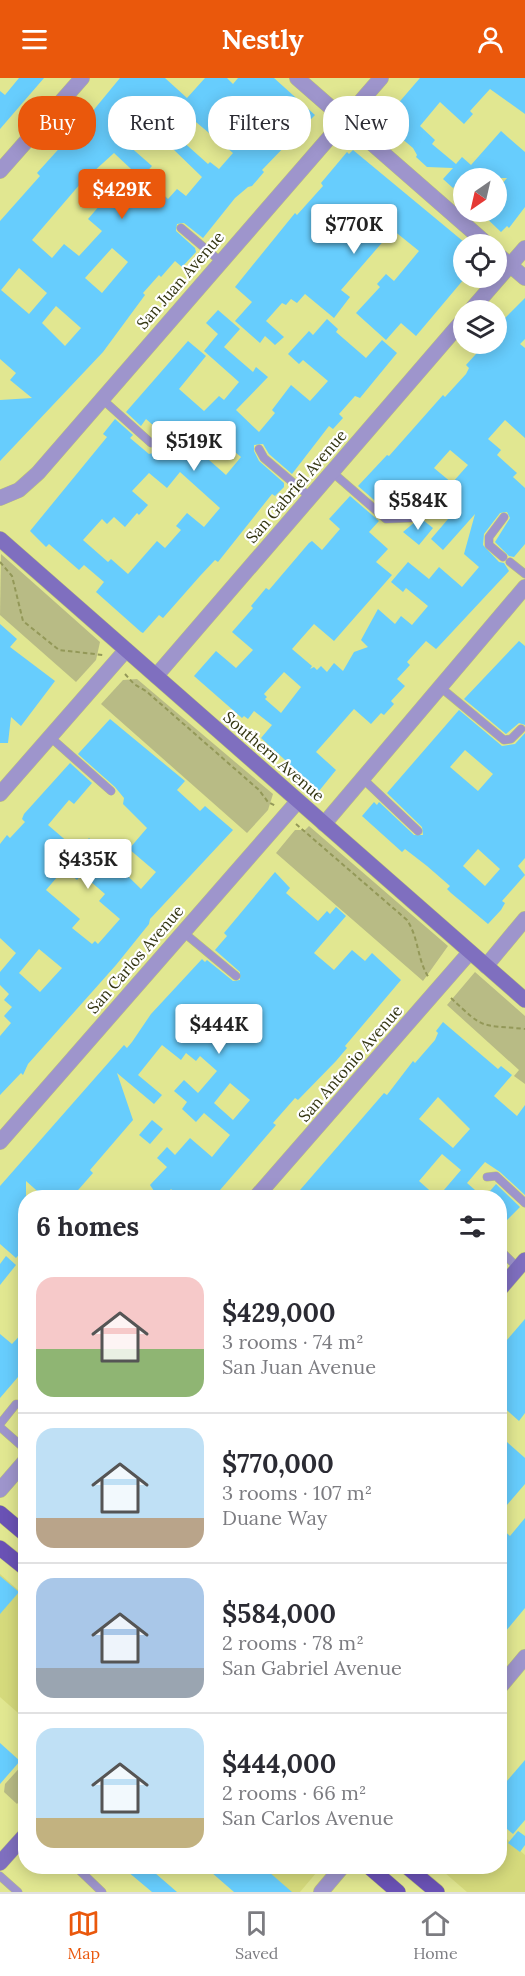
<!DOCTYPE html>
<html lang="en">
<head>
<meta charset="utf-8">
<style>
  :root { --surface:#fff; --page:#f7f7f7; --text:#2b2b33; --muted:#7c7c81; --line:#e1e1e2; --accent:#ea580c }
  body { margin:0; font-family:Lora,serif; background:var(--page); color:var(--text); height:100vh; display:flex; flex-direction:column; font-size:22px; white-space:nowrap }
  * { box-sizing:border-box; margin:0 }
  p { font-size:20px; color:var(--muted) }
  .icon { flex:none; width:33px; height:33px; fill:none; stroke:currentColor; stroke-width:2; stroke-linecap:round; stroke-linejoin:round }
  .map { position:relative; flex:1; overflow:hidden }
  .details { position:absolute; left:18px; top:1112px; width:489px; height:684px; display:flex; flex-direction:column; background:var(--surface); border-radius:24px; box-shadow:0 3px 15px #0003 }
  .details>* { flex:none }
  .top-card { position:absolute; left:18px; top:18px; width:489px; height:54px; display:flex; gap:12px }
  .needle { width:39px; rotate:214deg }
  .buttons { position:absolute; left:453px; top:90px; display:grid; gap:12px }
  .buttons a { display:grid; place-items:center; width:54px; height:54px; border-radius:50%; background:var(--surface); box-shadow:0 3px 15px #0003; font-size:30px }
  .price { position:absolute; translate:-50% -51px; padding:0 14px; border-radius:6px; background:#fff; color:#222; font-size:20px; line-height:39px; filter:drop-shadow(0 2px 3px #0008) }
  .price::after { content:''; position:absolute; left:50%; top:36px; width:18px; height:14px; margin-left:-9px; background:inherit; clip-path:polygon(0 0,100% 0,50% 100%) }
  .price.on { background:var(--accent); color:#fff }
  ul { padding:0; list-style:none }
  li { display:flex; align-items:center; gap:18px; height:150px; padding:0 18px }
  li+li { border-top:2px solid var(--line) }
  li span { display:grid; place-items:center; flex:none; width:168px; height:120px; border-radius:18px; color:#555 }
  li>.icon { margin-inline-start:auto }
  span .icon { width:72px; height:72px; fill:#fffc; stroke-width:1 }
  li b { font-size:26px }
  h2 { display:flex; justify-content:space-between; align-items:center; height:72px; padding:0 18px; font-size:26px }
  .tag { padding:0 21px; border-radius:24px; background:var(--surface); box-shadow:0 3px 15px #0003; font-size:21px; line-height:54px }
  .tag.on { background:var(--accent); color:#fff }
  header { display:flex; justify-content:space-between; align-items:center; height:78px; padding:0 18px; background:var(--accent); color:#fff; font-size:27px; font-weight:800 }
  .tab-bar { display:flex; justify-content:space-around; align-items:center; height:84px; border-top:2px solid var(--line); background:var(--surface); font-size:16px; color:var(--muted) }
  .tab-bar a { display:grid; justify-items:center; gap:3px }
  .tab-bar .on { color:var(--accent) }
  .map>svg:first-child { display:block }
</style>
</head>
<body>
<header><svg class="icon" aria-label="menu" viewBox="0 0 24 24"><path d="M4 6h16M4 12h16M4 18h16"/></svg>Nestly<svg class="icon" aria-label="person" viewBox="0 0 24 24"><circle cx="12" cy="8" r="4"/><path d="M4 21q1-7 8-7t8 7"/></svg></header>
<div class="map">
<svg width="525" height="1814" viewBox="0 0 525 1814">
  <rect width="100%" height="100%" fill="#e1e791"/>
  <g fill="#d5da7c">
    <path d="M0,1496L25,1518V1641L0,1619Z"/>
    <path d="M500,1755L525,1777V1814H467L437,1788H500Z"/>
    <path d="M238,1788H322L300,1814H268Z"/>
  </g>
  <g fill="#b8bb85">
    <path d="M1,476L100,564L96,582L76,604L0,537Z"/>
    <path d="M137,601L273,716L268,732L247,755L101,626L123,602Z"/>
    <path d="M309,748L448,868L423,903L276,775L295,752H305Z"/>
    <path d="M475,894L525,938V1006L514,998L519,992L447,927Z"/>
    <path d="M24,1685L25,1717L17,1726L4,1714L5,1706Z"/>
  </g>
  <g fill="#67cdfd" fill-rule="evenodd">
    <path d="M19,0H44L0,51V13L5,17Z"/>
    <path d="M120,0H165L187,20L205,0H227L233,6L238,0H274L315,37L262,92L264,94L252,108L248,109L235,120L203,160L184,145L177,146L176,153L195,170L196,174L182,189L175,183L161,199L159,197L143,215L145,217L103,274L0,383V322L32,320L10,302L16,295L0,281V143L40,98L37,95L65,64L62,62L88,31L92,34ZM166,19L233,75L219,91L210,84L208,86L180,61L172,70L202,99L186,118L177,111L168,121L143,98L152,88L111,52L128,33L131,35L146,20L157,30ZM114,75L131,91L88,141L102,153L79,178L64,166L52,180L32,162L81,105ZM112,170L128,184L102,215L85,200ZM19,190L47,215L29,236L1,212ZM56,228L81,250L65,268L42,245Z"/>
    <path d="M420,0H525V36L490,11L470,33L473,36L464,46L440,24L420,48L435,62L432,66L456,86L462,79L471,87L501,53L525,74V129L509,150L507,148L501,154L480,134H496V113L507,100H464V107L459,112L455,108L453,110L443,101L453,90L427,89L416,79L417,77L413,70L382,44Z"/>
    <path d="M353,72L464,164V201L416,258L401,245L386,262L356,235L380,209L377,206L386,196L394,203L419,173L393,152L341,212L350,219L334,240L305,216L297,225L291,221L286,227L282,225L266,243L284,259L275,267L265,258L260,265L235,243L252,224L235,209L295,135L297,137L323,108L321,105L347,74L349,76Z"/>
    <path d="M525,220V261L520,266L525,270V360L505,342L488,361L501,372L497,377L517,395L513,399L525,410V466L514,479L509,478L495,464L510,440L507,434L500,435L484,456L483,467L499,484L504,485L509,493L439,568L436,571L426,563L407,584L410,587L397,601L405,608L391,623L394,626L384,637L381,635L371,646L354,631L316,674L336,692L319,713L261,660L272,647L254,633L248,641L244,638L242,640L194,598L216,573L236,590L253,572L232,554L253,530L251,528L266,510L269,512L309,465L312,463L322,472L340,451L329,441L350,418L379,443L369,454L388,471L376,484L392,497L334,563L314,546L292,571L312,588L310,591L314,589L317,592L321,588L327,594L334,585L343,593L354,574L368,569L361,562L378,531L395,546L401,538L412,547L428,528L406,510L403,514L391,504L408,484L429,501L439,489L462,509L479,489L464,476L475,436L443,472L431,461L460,427L433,403L407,433L388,434L358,408L387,377L389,378L443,317L445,319L466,296L469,290L466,287L485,266H496V249ZM450,372L468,387L452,405L434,390ZM284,594L301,609L281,635L265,621L267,619L264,616Z"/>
    <path d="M218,232L240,251L224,269L253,294L256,289L268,299L236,332L259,354L275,335L272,332L291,307L310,323L328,303L303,282L299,286L288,276L309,253L313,257L327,241L338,251L336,254L366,280L382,262L397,275L360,320L355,318L339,336L343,340L333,351L329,348L292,396L269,376L263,366L254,367V373L259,383L284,405V409L275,418L272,416L218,484L215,482L200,498L163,540L159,537L143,555L141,554L96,514L104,504L84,487L79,492L49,466L46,469L30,453L107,359L103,356L115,341L133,357L130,360L149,376L153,375L169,354L154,348L146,341L141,348L126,334L188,263L206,278L179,311L204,333L219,318L224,322L239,304L204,273L218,256L206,245ZM215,357L241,379L226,397L200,374ZM180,394L220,430L204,449L187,435L176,448L181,452L165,470L157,463L128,496L111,481L108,484L83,462L102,441L107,446L114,439L125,449L137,435L139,437L148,427L132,413L149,395L167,410Z"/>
    <path d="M418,438L433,450L419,467L403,454L416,443Z"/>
    <path d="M0,546L17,561L10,569L55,603L21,648L11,639L8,665H0Z"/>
    <path d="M519,563L525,568V647L519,645L506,656L464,621Z"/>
    <path d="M459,632L502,668L515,666L525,655V780L518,788L525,797L502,823L505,825L501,832L488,846L451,815L447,811L450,808L427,788L405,771L402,774L362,738L374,724L377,727L379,724L414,757H423L422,749L387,715ZM465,672L493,696L478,713L450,689ZM478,771L500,791L485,808L463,788Z"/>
    <path d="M110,641L185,703L177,712L200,733L205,728L233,752L150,841L149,846L116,887L28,986L23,997L21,995L0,1017V958L11,945L4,938L12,929L4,922L9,916L0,907V894L16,875L0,860V766L7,757L10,760L25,744L22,741L24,736L70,685L92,705L74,726L69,722L48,747L77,772L89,760L141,811L156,794L129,771L147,750L123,726L124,720L115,709L78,676ZM64,791L77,802L82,796L105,816L99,823L120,841L98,866L95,863L92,866L72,850L80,841L46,812ZM39,871L62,890L40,914L19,895Z"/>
    <path d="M275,794L290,810L286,815L318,843L327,833L330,836L336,829L346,838L314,875L334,892L352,872L365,883L372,875L401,902L345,968L347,970L336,983L298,1022L295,1020L273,1045L276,1047L214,1119H180L171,1111L164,1119H148L154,1113L150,1107L167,1089L157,1080L167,1069L175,1077L190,1060L212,1079L230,1057L204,1035L196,1044L182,1031L187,1024L174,1013L184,1002L198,1015L217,993L200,978L196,983L186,975L181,982L162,967L138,997L162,1017L154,1026L117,995L133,1042L90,1092L93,1095L72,1119H44L26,1103V1169L16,1180L0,1166V1108L124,967L127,970L132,964L151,936L202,881L205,884L207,882L233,903L240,902V894L215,872L227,858L224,855ZM230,1005L250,1022L233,1042L214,1025Z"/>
    <path d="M443,944L498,991L501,988L512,997L494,1018L517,1038L525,1027V1117L500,1094L485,1084L467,1105L483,1119H438L461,1092L442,1076L419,1103L437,1119H294L384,1015L387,1017L413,983L415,985L435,962L438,955L436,953ZM438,1019L470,1051L453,1070L419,1041Z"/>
    <path d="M152,1042L163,1051L150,1066L139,1057Z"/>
    <path d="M496,1106L520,1129L500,1149V1119H485Z"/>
    <path d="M6,1178L16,1187L0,1207V1186Z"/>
    <path d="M525,1241V1335L519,1343L500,1326V1270Z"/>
    <path d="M26,1251V1306L18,1299L0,1320V1256L12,1266Z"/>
    <path d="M507,1364L525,1380V1406L500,1435V1373Z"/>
    <path d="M525,1440V1530L500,1560V1449L510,1458Z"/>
    <path d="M0,1498L19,1514L0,1536Z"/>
    <path d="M0,1665L20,1683L0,1706Z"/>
    <path d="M525,1682V1742L513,1756L500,1745V1711Z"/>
    <path d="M518,1753L525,1758V1767L520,1774L508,1765Z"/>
    <path d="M121,1788H162L155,1795L177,1814H152Z"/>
    <path d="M204,1788H262L292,1814H234Z"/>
  </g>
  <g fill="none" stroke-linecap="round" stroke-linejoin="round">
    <defs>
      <g id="lane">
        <path d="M181,150L220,183"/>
        <path d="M102,321L151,365"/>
        <path d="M259,371L264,380L310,419"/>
        <path d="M332,394L386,441L411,440"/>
        <path d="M503,479L489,467V459L504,439"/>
        <path d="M510,484L525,496"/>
        <path d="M440,609L504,662L511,661L521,651"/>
        <path d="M50,659L111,713"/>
        <path d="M362,700L418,753"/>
        <path d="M183,854L236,898"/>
        <path d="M487,1099L496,1098L525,1125"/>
        <path d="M500,1172L518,1190"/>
        <path d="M0,1346L16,1326L26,1327"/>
        <path d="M0,1349L26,1372"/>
        <path d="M75,1788L102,1814"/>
        <path d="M0,1798L18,1814"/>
      </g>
      <g id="street">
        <path d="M297,0L487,166"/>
        <path d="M0,93L82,0"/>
        <path d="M496,175L525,200"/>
        <path d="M471,232L525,170"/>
        <path d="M0,420L19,412L38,395L381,0"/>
        <path d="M156,598L464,241"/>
        <path d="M0,716L126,572"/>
        <path d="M324,746L525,509"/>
        <path d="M486,888L525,841"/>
        <path d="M0,1064L298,723"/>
        <path d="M256,1119L470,874"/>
        <path d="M0,1412L26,1382"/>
        <path d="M500,1609L525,1579"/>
        <path d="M321,1814L343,1788"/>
      </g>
      <g id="secondary">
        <path d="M0,461L525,922"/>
        <path d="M500,1211L525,1182"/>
        <path d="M0,1785L26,1756"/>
      </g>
      <g id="primary">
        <path d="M0,1435L26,1457"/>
        <path d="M0,1470L26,1491"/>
        <path d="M368,1788L398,1814"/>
        <path d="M406,1788L437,1814"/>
      </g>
    </defs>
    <use href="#lane" stroke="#bec478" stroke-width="9"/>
    <use href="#street" stroke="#bec478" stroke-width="16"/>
    <use href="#secondary" stroke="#bec478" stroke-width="16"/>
    <use href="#primary" stroke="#bec478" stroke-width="16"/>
    <g stroke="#939858" stroke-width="2" stroke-dasharray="4.5 3" stroke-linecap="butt">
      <path d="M0,484L12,498L23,543L59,572L103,577"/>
      <path d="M125,596L134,606L146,613L259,712L268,724L276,728"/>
      <path d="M296,746L407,842C419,860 417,882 429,900"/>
      <path d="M451,920C486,953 479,946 525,951"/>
    </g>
    <use href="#lane" stroke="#9e95cc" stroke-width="8"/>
    <use href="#street" stroke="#9e95cc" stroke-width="15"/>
    <use href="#secondary" stroke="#7f6fbf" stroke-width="15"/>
    <use href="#primary" stroke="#6a52b5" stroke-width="15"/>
  </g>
  <g text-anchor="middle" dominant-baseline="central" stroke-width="4.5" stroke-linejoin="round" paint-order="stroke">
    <g font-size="16" fill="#343612" stroke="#fff">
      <text transform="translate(180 202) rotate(-49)">San Juan Avenue</text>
      <text transform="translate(296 408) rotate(-49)">San Gabriel Avenue</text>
      <text transform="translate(274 678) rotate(41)">Southern Avenue</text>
      <text transform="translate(135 881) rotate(-49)">San Carlos Avenue</text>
      <text transform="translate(350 985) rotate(-49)">San Antonio Avenue</text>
    </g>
  </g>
</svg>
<div class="buttons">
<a><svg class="needle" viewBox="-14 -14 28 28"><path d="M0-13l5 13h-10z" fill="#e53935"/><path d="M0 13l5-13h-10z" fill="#7c7c81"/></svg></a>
<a><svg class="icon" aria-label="locate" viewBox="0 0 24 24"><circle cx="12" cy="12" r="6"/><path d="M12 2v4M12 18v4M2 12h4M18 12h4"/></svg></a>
<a><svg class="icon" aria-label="layers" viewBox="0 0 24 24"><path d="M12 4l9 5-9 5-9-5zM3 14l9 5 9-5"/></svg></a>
</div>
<b class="price on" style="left:122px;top:142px">$429K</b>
<b class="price" style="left:354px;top:177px">$770K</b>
<b class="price" style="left:194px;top:394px">$519K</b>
<b class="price" style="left:418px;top:453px">$584K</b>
<b class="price" style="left:88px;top:812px">$435K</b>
<b class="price" style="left:219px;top:977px">$444K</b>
<div class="top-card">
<a class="tag on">Buy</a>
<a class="tag">Rent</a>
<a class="tag">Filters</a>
<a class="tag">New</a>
</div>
<section class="details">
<h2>6 homes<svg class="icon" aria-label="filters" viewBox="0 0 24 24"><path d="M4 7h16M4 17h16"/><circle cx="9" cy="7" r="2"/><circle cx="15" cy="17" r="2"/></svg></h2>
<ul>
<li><span style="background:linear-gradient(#f6c9c9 60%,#8fb573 0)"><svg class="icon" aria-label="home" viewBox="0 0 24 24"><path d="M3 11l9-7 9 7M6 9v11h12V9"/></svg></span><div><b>$429,000</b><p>3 rooms · 74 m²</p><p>San Juan Avenue</p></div></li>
<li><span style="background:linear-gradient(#bfe0f5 75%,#b9a48a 0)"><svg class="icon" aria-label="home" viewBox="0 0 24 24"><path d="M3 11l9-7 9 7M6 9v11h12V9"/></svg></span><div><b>$770,000</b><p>3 rooms · 107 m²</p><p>Duane Way</p></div></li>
<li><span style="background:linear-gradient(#a9c7e8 75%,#9aa5b1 0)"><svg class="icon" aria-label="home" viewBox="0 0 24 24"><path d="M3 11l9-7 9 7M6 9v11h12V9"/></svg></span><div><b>$584,000</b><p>2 rooms · 78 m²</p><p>San Gabriel Avenue</p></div></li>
<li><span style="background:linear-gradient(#bfe0f5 75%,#c2b280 0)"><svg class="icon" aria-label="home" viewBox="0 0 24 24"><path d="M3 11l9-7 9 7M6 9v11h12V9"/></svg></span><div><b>$444,000</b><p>2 rooms · 66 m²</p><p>San Carlos Avenue</p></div></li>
</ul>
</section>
</div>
<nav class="tab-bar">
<a class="on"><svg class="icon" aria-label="map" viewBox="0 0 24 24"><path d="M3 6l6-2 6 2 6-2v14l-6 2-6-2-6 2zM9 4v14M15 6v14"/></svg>Map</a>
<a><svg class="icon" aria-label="saved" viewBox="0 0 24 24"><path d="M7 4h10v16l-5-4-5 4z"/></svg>Saved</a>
<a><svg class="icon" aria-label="home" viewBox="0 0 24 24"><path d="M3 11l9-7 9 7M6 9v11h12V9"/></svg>Home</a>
</nav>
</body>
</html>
